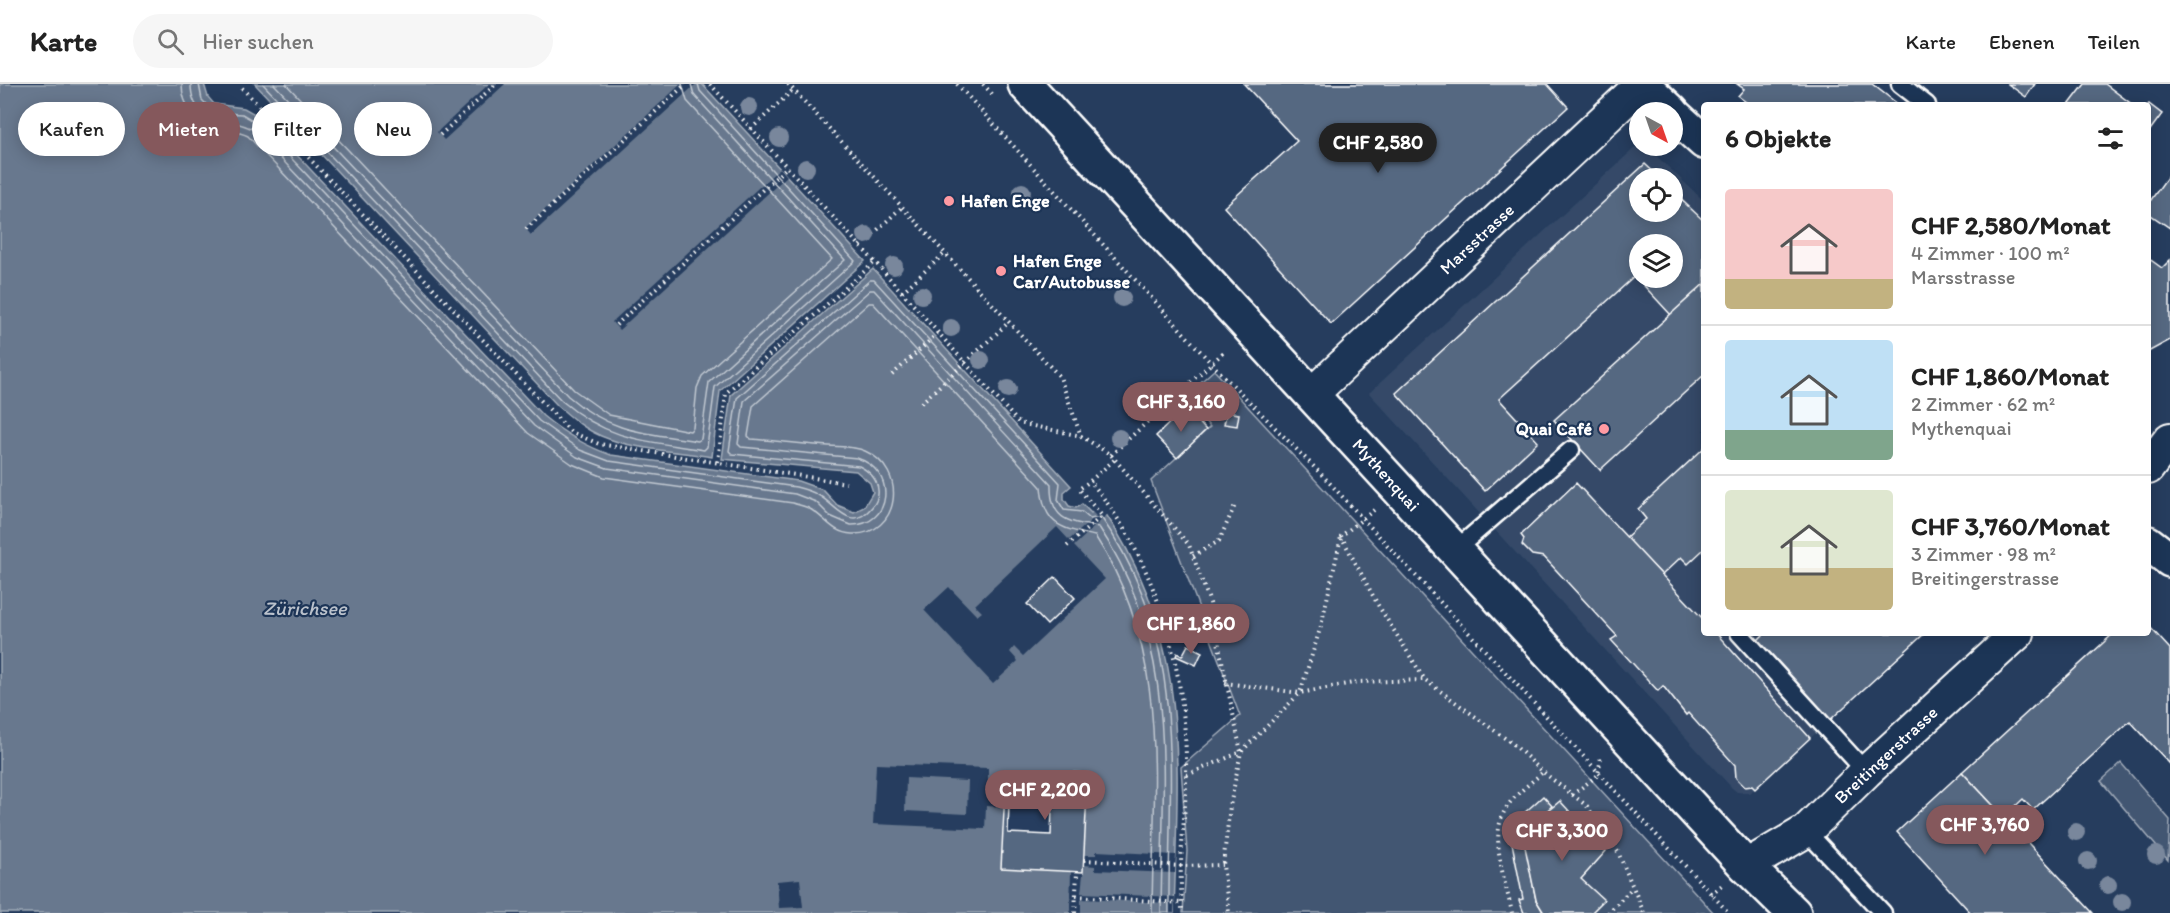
<!DOCTYPE html>
<html lang="de">
<head>
<meta charset="utf-8">
<style>
  :root { --surface:#fff; --page:#f6f6f6; --text:#222; --muted:#767676; --line:#e0e0e0; --accent:#85585c }
  body { margin:0; font-family:Itim,sans-serif; background:var(--page); color:var(--text); height:100vh; display:flex; flex-direction:column; font-size:22px; white-space:nowrap }
  * { box-sizing:border-box; margin:0 }
  p { font-size:20px; color:var(--muted) }
  .icon { flex:none; width:33px; height:33px; fill:none; stroke:currentColor; stroke-width:2; stroke-linecap:round; stroke-linejoin:round }
  .map { position:relative; flex:1; overflow:hidden }
  .panel { position:absolute; left:1701px; top:18px; width:450px; height:534px; display:flex; flex-direction:column; background:var(--surface); border-radius:6px; box-shadow:0 3px 15px #0003 }
  .panel>* { flex:none }
  .top-card { position:absolute; left:18px; top:18px; width:570px; height:54px; display:flex; gap:12px }
  .needle { width:39px; rotate:140deg }
  .buttons { position:absolute; left:1629px; top:18px; display:grid; gap:12px }
  .buttons a { display:grid; place-items:center; width:54px; height:54px; border-radius:50%; background:var(--surface); box-shadow:0 3px 15px #0003; font-size:30px }
  .price { position:absolute; translate:-50% -51px; padding:0 14px; border-radius:21px; background:var(--accent); color:#fff; font-size:20px; line-height:39px; filter:drop-shadow(0 2px 3px #0008) }
  .price::after { content:''; position:absolute; left:50%; top:36px; width:18px; height:14px; margin-left:-9px; background:inherit; clip-path:polygon(0 0,100% 0,50% 100%) }
  .price.on { background:#222; color:#fff }
  ul { padding:0; list-style:none }
  li { display:flex; align-items:center; gap:18px; height:150px; padding:0 24px }
  li+li { border-top:2px solid var(--line) }
  li span { display:grid; place-items:center; flex:none; width:168px; height:120px; border-radius:6px; color:#555 }
  li>.icon { margin-inline-start:auto }
  span .icon { width:72px; height:72px; fill:#fffc; stroke-width:1 }
  li b { font-size:26px }
  h2 { display:flex; justify-content:space-between; align-items:center; height:72px; padding:0 24px; font-size:26px }
  .chip { padding:0 21px; border-radius:27px; background:var(--surface); box-shadow:0 3px 15px #0003; font-size:21px; line-height:54px }
  .chip.on { background:var(--accent); color:#fff }
  header { display:flex; align-items:center; gap:36px; box-sizing:border-box; height:84px; padding:0 30px; background:var(--surface); border-bottom:2px solid var(--line) }
  header strong { font-size:28px }
  nav { display:flex; gap:33px; margin-inline-start:auto; font-size:21px }
  .search { width:420px; height:54px; background:var(--page); display:flex; align-items:center; gap:15px; box-sizing:border-box; padding:0 21px; border-radius:33px; color:var(--muted); font-size:22px }
  .map>svg:first-child { display:block }
</style>
</head>
<body>
<header>
<strong>Karte</strong>
<div class="search"><svg class="icon" aria-label="search" viewBox="0 0 24 24"><circle cx="10" cy="10" r="6"/><path d="M15 15l6 6"/></svg>Hier suchen</div>
<nav><a>Karte</a><a>Ebenen</a><a>Teilen</a></nav>
</header>
<div class="map">
<svg width="2170" height="829" viewBox="0 0 2170 829">
  <rect width="100%" height="100%" fill="#263d5e"/>
  <filter id="ink" filterUnits="userSpaceOnUse"><feTurbulence type="fractalNoise" baseFrequency=".0167" numOctaves="2"/><feDisplacementMap in="SourceGraphic" scale="12" xChannelSelector="R" yChannelSelector="G"/><feConvolveMatrix kernelMatrix="1 2 1 2 8 2 1 2 1" color-interpolation-filters="sRGB"/></filter>
  <g filter="url(#ink)">
    <path fill="#344a68" fill-rule="evenodd" d="M1639,60L1646,62L1704,117V549H1926L1750,709L1737,708L1732,704L1369,309ZM1640,94H1672V128H1640ZM1640,160H1672V194H1640Z"/>
    <g fill="#425672" stroke="#a0aab8" stroke-width="1.5">
      <path d="M1214,286L1714,829H1183L1187,767L1181,683L1240,632L1151,397L1210,343L1184,313Z"/>
      <path d="M2121,679L2170,736L2168,776L2101,697Z"/>
    </g>
    <g fill="#67788e" stroke="#a4aebb" stroke-width="1.5">
      <path d="M0,0H204L208,13L214,20L244,24L262,34L543,332C565,350 585,362 611,371L798,397L823,406L837,421L854,428L864,423L873,408L870,399L856,387L722,375L731,311L873,185L1071,402L1064,408V415L1069,422L1076,424L1082,420L1091,429L1100,421C1192,556 1178,674 1174,829H0Z"/>
      <path d="M255,0H702L865,177L720,307L712,373C676,367 634,366 601,352C584,345 571,333 558,322Z"/>
    </g>
    <g fill="#263d5e" fill-rule="evenodd">
      <path d="M489,0H505L444,56L437,48Z"/>
      <path d="M681,0H696L531,151L525,144Z"/>
      <path d="M780,84L787,92L619,246L612,238Z"/>
      <path d="M1099,418L1109,429L1074,462L1105,495L1023,572L1014,563L1010,568L1018,577L993,600L924,526L949,503L977,532L982,528L975,521L1057,443L1069,456L1096,432L1088,424L1091,425Z"/>
      <path d="M876,680L988,684V707H1004L1006,686L1088,689L1084,771H1096V767L1176,771L1175,789L1095,786V782L1084,781L1081,809L1175,813L1174,829H1169V819L1081,815V829H1070L1071,787L1001,784L1003,723L986,722L985,745L873,740ZM906,694L968,697L967,730L905,727Z"/>
      <path d="M800,795L803,823L779,824L777,797Z"/>
    </g>
    <g fill="none" stroke-linecap="round" stroke-linejoin="round">
      <g stroke="#c2c9d2" stroke-width="1.5">
        <path d="M182,0C182,21 196,41 217,45C229,48 237,46 248,52L528,349L572,380L604,393L793,419C798,421 805,422 810,425C826,434 832,449 852,450C900,452 909,386 865,367C854,362 840,363 829,362C803,360 777,357 751,355L748,352L753,322L869,219H873L1041,403C1044,442 1061,444 1095,452C1171,567 1153,699 1152,829"/>
        <path d="M191,0C191,42 229,31 254,46L534,342L577,373L607,384L795,410L816,418L830,432L851,441C892,442 898,387 857,374L741,363L738,360L744,317L870,206H874L1051,400C1050,437 1069,438 1099,443C1180,564 1162,691 1161,829"/>
        <path d="M199,0L202,16L211,25L221,29L242,30L259,40L539,337L580,366L609,377L796,403C804,405 812,407 818,411C836,420 850,450 872,423C876,419 879,412 878,406C877,394 869,387 859,382L732,370L729,367L737,314L870,196H874L1060,399L1058,416L1064,426L1082,428L1090,435L1101,433C1189,558 1168,686 1169,829"/>
        <path d="M263,0L562,317C609,357 646,357 704,366L707,363L715,303L855,177L700,7L698,0"/>
        <path d="M274,0L568,312C611,349 644,349 698,357L701,355L709,298L845,176L694,11L691,0"/>
        <path d="M286,0L574,306L609,331L690,347L693,344L697,304L702,292L832,175L687,17L682,0"/>
      </g>
    </g>
    <g fill="#556781" stroke="#fff" stroke-width="1.5" fill-rule="evenodd">
      <path d="M1244,0H1547L1568,23L1331,240L1224,123L1297,57Z"/>
      <path d="M1737,0H1872L1899,21H1750L1738,12L1744,5Z"/>
      <path d="M2008,0H2035L2026,13Z"/>
      <path d="M2085,0H2105L2133,21H2069Z"/>
      <path d="M2149,20L2162,30L2148,49V21Z"/>
      <path d="M1645,80L1660,94H1640V128H1672V107L1704,137V200L1671,231L1635,192L1499,315L1538,358L1485,407L1396,309ZM1640,160H1672V194H1640Z"/>
      <path d="M2170,89V144L2148,129V120Z"/>
      <path d="M2148,174L2162,184L2170,176V256L2148,268Z"/>
      <path d="M1704,200V291L1600,386L1554,336Z"/>
      <path d="M1222,315L1234,317L1232,329L1239,330L1237,342L1224,340L1227,328L1220,327Z"/>
      <path d="M1185,324L1206,346L1177,374L1156,352Z"/>
      <path d="M1704,364V465L1688,480L1681,473L1662,491L1625,454L1646,435L1638,425Z"/>
      <path d="M1576,399L1704,536V549H1716L1810,654L1755,705L1752,702L1745,703L1736,694L1735,681L1688,629L1686,631L1663,602L1658,607L1611,556L1617,552L1544,473L1532,471L1522,461L1524,455L1521,451Z"/>
      <path d="M1055,493L1075,514L1047,541L1027,520Z"/>
      <path d="M2148,541L2170,565V680L2130,637L2033,726L2023,715L2004,733L1962,688L2114,549H2148Z"/>
      <path d="M1765,549H1925L1830,636L1757,557Z"/>
      <path d="M1188,561L1202,568L1196,581L1176,572L1177,569L1182,572Z"/>
      <path d="M1006,686L1088,689L1083,788L1001,784ZM1010,694L1053,696L1051,751L1008,749Z"/>
      <path d="M1962,688L2004,733L2093,829H1971L1897,748Z"/>
      <path d="M1543,712L1552,722L1531,741L1525,759L1536,816L1544,829H1524L1519,816L1523,815L1512,759L1513,751L1522,731Z"/>
      <path d="M1560,717L1606,767L1581,795L1604,816L1591,829H1544L1536,816L1525,763L1526,750L1531,741Z"/>
    </g>
    <g fill="none" stroke-linecap="round" stroke-linejoin="round">
      <defs>
        <g id="service">
          <path d="M1900,0L1927,21"/>
          <path d="M1454,467L1571,366"/>
          <path d="M1739,549L1866,688"/>
          <path d="M1806,747L1883,829"/>
        </g>
        <g id="minor">
          <path d="M1312,310L1642,0"/>
          <path d="M2148,384L2170,355"/>
          <path d="M1746,782L1806,747L1866,688L2018,549"/>
        </g>
        <path id="secondary" d="M1025,0L1746,782L1794,829"/>
        <g id="primary">
          <path d="M1642,0L1672,28"/>
          <path d="M1672,29L1704,58"/>
          <path d="M2148,459L2170,476"/>
        </g>
      </defs>
      <use href="#service" stroke="#fff" stroke-width="21"/>
      <use href="#minor" stroke="#fff" stroke-width="36"/>
      <use href="#secondary" stroke="#fff" stroke-width="38"/>
      <use href="#primary" stroke="#fff" stroke-width="38"/>
      <g stroke="#fff" stroke-width="4" stroke-dasharray="1.5 4.5" stroke-linecap="butt">
        <path d="M710,0L875,178L1019,339L1081,352L1111,371L1189,461L1210,519L1241,668L1230,722L1223,781L1229,829"/>
        <path d="M788,0L1060,293L1081,352"/>
        <path d="M957,0L1211,279L1325,394L1729,829"/>
        <path d="M983,0L994,12"/>
        <path d="M242,4L571,348L599,360L846,399"/>
        <path d="M751,45L793,6"/>
        <path d="M440,51L496,0"/>
        <path d="M526,145L686,0"/>
        <path d="M860,162L902,123"/>
        <path d="M902,208L945,169"/>
        <path d="M616,241L786,84"/>
        <path d="M892,291L938,249"/>
        <path d="M921,319L1009,238"/>
        <path d="M1111,371L1226,266"/>
        <path d="M1114,376L1090,397C1157,476 1188,589 1186,693C1186,722 1182,750 1181,779C1180,796 1182,812 1182,829"/>
        <path d="M718,378L726,309L875,178"/>
        <path d="M1374,426L1341,452L1378,521L1425,596L1513,660L1543,688L1587,722L1618,768L1644,829"/>
        <path d="M1067,462L1102,432L1079,405L1090,397"/>
        <path d="M1193,472L1219,457L1235,421"/>
        <path d="M1225,599L1300,609L1321,542L1341,453"/>
        <path d="M1187,691L1241,668L1300,609L1358,598L1424,596"/>
        <path d="M1572,711L1598,691L1601,673"/>
        <path d="M1084,776L1181,782L1223,781"/>
        <path d="M1711,810L1722,801"/>
        <path d="M1076,812L1182,819"/>
        <path d="M1075,829L1077,788"/>
        <path d="M1512,829C1506,797 1486,749 1509,720C1518,708 1532,698 1543,688"/>
        <path d="M1608,829L1632,804"/>
      </g>
      <use href="#service" stroke="#1d3557" stroke-width="16"/>
      <use href="#minor" stroke="#1d3557" stroke-width="32"/>
      <use href="#secondary" stroke="#1d3557" stroke-width="33"/>
      <use href="#primary" stroke="#1d3557" stroke-width="33"/>
    </g>
    <g fill="#79879c">
      <circle cx="749" cy="23" r="9"/>
      <circle cx="779" cy="54" r="9"/>
      <circle cx="806" cy="84" r="9"/>
      <circle cx="1022" cy="108" r="9"/>
      <circle cx="866" cy="151" r="9"/>
      <circle cx="894" cy="182" r="9"/>
      <circle cx="922" cy="211" r="9"/>
      <circle cx="1122" cy="214" r="9"/>
      <circle cx="951" cy="244" r="9"/>
      <circle cx="981" cy="276" r="9"/>
      <circle cx="1008" cy="305" r="9"/>
      <circle cx="1119" cy="354" r="9"/>
      <circle cx="2076" cy="748" r="9"/>
      <circle cx="2156" cy="771" r="9"/>
      <circle cx="2088" cy="777" r="9"/>
      <circle cx="2108" cy="801" r="9"/>
      <circle cx="2122" cy="818" r="9"/>
    </g>
  </g>
  <g fill="#ff9aa2" stroke="#1d3557" stroke-width="2">
    <circle cx="949" cy="117" r="6"/>
    <circle cx="1001" cy="187" r="6"/>
    <circle cx="1604" cy="345" r="6"/>
  </g>
  <g text-anchor="middle" dominant-baseline="central" stroke-width="4.5" stroke-linejoin="round" paint-order="stroke">
    <g font-size="18" font-weight="bold" fill="#fff" stroke="#1d3557" text-anchor="start">
      <text x="961" y="117">Hafen Enge</text>
      <text x="1013" y="177">Hafen Enge<tspan x="1013" dy="21">Car/Autobusse</tspan></text>
      <text x="1592" y="345" text-anchor="end">Quai Café</text>
    </g>
    <g font-size="18" fill="#fff" stroke="#1d3557">
      <text transform="translate(1477 155) rotate(-43)">Marsstrasse</text>
      <text transform="translate(1386 391) rotate(48)">Mythenquai</text>
      <text transform="translate(1886 671) rotate(-43)">Breitingerstrasse</text>
    </g>
    <g font-size="20" font-style="italic" fill="#bbc2cc" stroke="#1d3557">
      <text x="305" y="524">Zürichsee</text>
    </g>
  </g>
</svg>
<div class="buttons">
<a><svg class="needle" viewBox="-14 -14 28 28"><path d="M0-13l5 13h-10z" fill="#e53935"/><path d="M0 13l5-13h-10z" fill="#767676"/></svg></a>
<a><svg class="icon" aria-label="locate" viewBox="0 0 24 24"><circle cx="12" cy="12" r="6"/><path d="M12 2v4M12 18v4M2 12h4M18 12h4"/></svg></a>
<a><svg class="icon" aria-label="layers" viewBox="0 0 24 24"><path d="M12 4l9 5-9 5-9-5zM3 14l9 5 9-5"/></svg></a>
</div>
<b class="price on" style="left:1378px;top:90px">CHF 2,580</b>
<b class="price" style="left:1181px;top:349px">CHF 3,160</b>
<b class="price" style="left:1191px;top:571px">CHF 1,860</b>
<b class="price" style="left:1045px;top:737px">CHF 2,200</b>
<b class="price" style="left:1985px;top:772px">CHF 3,760</b>
<b class="price" style="left:1562px;top:778px">CHF 3,300</b>
<div class="top-card">
<a class="chip">Kaufen</a>
<a class="chip on">Mieten</a>
<a class="chip">Filter</a>
<a class="chip">Neu</a>
</div>
<section class="panel">
<h2>6 Objekte<svg class="icon" aria-label="filters" viewBox="0 0 24 24"><path d="M4 7h16M4 17h16"/><circle cx="9" cy="7" r="2"/><circle cx="15" cy="17" r="2"/></svg></h2>
<ul>
<li><span style="background:linear-gradient(#f6c9c9 75%,#c2b280 0)"><svg class="icon" aria-label="home" viewBox="0 0 24 24"><path d="M3 11l9-7 9 7M6 9v11h12V9"/></svg></span><div><b>CHF 2,580/Monat</b><p>4 Zimmer · 100 m²</p><p>Marsstrasse</p></div></li>
<li><span style="background:linear-gradient(#bfe0f5 75%,#7fa58c 0)"><svg class="icon" aria-label="home" viewBox="0 0 24 24"><path d="M3 11l9-7 9 7M6 9v11h12V9"/></svg></span><div><b>CHF 1,860/Monat</b><p>2 Zimmer · 62 m²</p><p>Mythenquai</p></div></li>
<li><span style="background:linear-gradient(#dfe7d0 65%,#c2b280 0)"><svg class="icon" aria-label="home" viewBox="0 0 24 24"><path d="M3 11l9-7 9 7M6 9v11h12V9"/></svg></span><div><b>CHF 3,760/Monat</b><p>3 Zimmer · 98 m²</p><p>Breitingerstrasse</p></div></li>
</ul>
</section>
</div>
</body>
</html>
